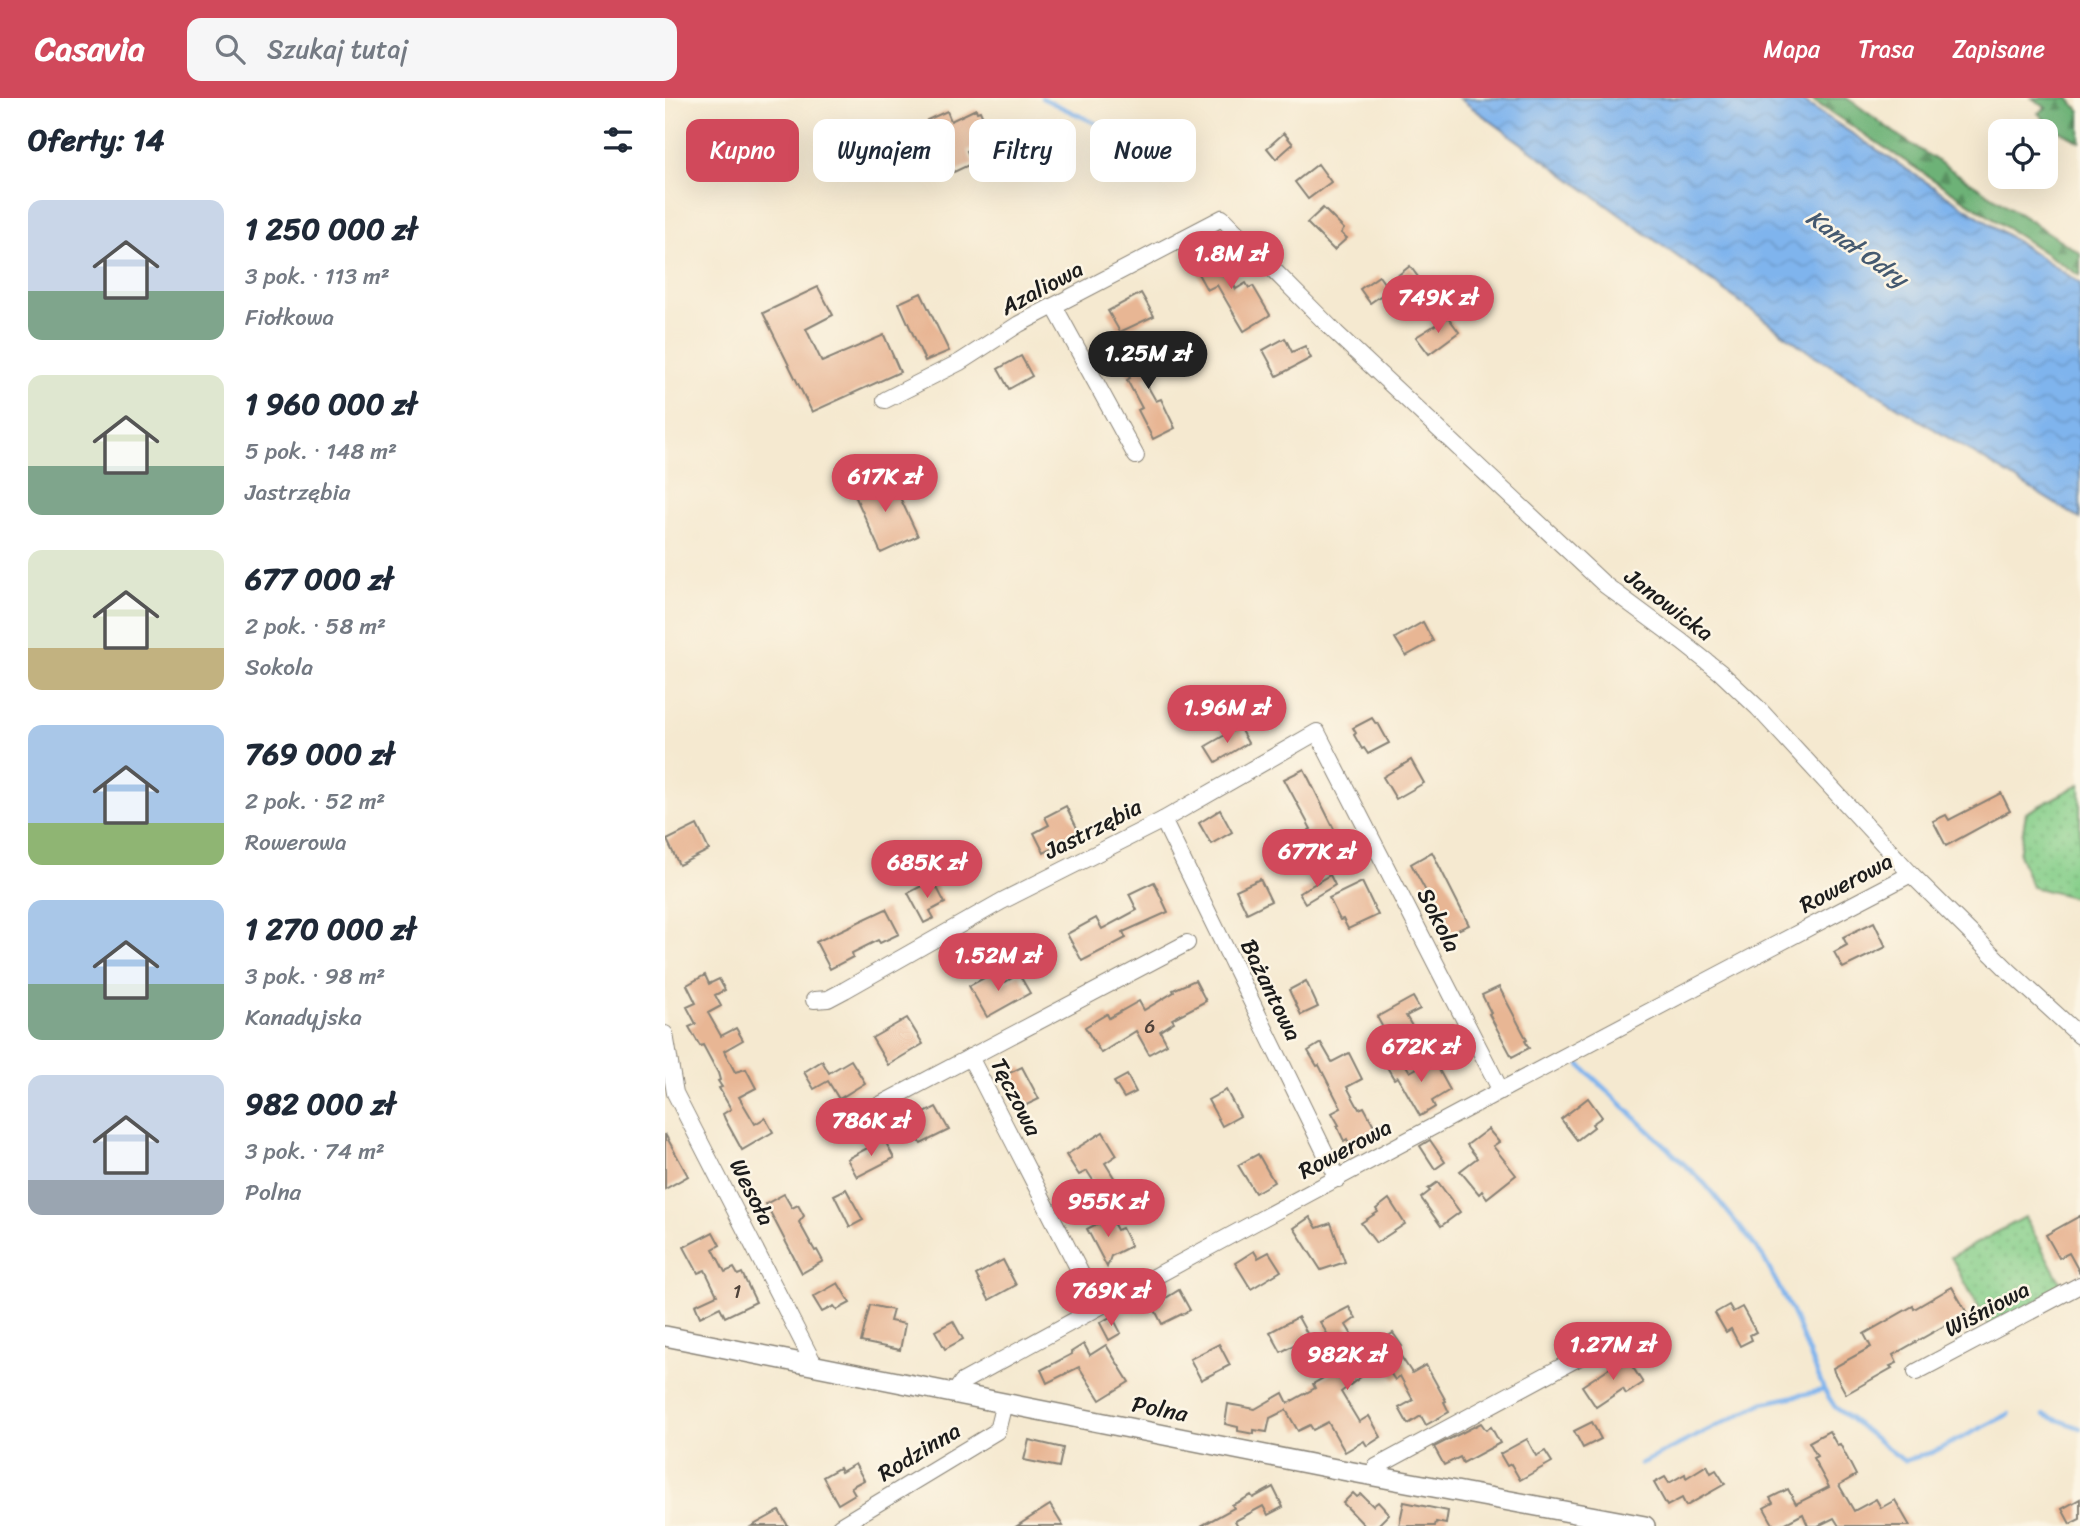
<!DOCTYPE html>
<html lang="pl">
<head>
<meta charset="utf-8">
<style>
  :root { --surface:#fff; --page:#f6f6f7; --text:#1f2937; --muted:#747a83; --accent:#d1495b }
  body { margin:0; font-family:Sriracha,sans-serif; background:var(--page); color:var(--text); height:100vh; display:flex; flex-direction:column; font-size:26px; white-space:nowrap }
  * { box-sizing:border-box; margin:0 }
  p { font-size:23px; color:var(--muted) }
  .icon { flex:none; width:38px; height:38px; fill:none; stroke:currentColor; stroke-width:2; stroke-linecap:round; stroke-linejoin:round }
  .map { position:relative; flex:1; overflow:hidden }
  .details { display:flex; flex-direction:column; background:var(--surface); width:665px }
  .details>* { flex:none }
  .guide { position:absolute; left:21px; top:21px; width:665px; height:63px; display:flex; gap:14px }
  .controls { position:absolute; left:1323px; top:21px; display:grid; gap:14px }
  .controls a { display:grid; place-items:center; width:70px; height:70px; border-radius:14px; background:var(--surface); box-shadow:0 7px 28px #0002; font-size:35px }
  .price { position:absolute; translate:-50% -60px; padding:0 16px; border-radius:24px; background:var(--accent); color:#fff; font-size:23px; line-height:46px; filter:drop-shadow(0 2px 4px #0008) }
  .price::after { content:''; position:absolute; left:50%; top:42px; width:21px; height:16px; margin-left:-10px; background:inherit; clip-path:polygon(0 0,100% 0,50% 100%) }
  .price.on { background:#222; color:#fff }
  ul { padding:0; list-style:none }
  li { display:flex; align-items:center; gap:21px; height:175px; padding:0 28px }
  li span { display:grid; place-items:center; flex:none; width:196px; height:140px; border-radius:14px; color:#555 }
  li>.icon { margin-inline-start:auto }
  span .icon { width:84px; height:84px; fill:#fffc; stroke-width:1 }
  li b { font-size:30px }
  h2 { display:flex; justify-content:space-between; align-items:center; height:84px; padding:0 28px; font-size:30px }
  .pill { padding:0 24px; border-radius:14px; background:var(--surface); box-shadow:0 7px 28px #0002; font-size:24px; line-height:63px }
  .pill.on { background:var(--accent); color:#fff }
  header { display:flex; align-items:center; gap:42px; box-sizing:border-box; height:98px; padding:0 35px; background:var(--accent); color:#fff }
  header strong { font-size:33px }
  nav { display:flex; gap:38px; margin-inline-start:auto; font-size:24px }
  .search { width:490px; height:63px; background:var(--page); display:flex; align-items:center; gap:18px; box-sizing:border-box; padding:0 24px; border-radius:14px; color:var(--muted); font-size:26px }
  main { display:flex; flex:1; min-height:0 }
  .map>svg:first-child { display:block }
</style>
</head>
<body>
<header>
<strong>Casavia</strong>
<div class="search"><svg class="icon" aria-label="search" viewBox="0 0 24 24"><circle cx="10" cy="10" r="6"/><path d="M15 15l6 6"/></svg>Szukaj tutaj</div>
<nav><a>Mapa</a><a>Trasa</a><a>Zapisane</a></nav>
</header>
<main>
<section class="details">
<h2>Oferty: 14<svg class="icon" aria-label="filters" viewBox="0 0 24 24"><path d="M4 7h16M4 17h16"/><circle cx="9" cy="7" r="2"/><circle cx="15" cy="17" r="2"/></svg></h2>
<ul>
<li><span style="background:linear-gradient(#c9d6e8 65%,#7fa58c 0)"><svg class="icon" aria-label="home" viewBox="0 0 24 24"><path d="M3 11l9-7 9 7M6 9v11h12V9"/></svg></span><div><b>1 250 000 zł</b><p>3 pok. · 113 m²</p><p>Fiołkowa</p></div></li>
<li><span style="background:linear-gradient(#dfe7d0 65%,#7fa58c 0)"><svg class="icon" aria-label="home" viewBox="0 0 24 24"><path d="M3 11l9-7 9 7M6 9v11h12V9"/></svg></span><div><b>1 960 000 zł</b><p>5 pok. · 148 m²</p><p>Jastrzębia</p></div></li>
<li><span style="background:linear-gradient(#dfe7d0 70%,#c2b280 0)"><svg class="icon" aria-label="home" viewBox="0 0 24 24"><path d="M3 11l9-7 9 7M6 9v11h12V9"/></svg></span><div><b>677 000 zł</b><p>2 pok. · 58 m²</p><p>Sokola</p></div></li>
<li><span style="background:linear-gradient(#a9c7e8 70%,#8fb573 0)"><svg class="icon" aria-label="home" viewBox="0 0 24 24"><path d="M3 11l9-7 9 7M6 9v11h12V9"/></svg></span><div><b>769 000 zł</b><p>2 pok. · 52 m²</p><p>Rowerowa</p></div></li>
<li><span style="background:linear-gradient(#a9c7e8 60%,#7fa58c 0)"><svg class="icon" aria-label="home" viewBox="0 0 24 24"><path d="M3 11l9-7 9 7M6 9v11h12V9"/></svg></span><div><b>1 270 000 zł</b><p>3 pok. · 98 m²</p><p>Kanadyjska</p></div></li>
<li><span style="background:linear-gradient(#c9d6e8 75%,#9aa5b1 0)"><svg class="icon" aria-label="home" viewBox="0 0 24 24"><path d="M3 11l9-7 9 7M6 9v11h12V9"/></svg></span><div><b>982 000 zł</b><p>3 pok. · 74 m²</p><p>Polna</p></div></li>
</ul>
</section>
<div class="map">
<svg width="1415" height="1428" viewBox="0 0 1415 1428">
  <defs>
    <pattern id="grass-dots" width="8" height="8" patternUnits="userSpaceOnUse" patternTransform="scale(1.75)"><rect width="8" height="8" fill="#87cf8b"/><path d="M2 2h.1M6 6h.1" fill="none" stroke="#74b177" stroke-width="1.8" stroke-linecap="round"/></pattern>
    <pattern id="forest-firs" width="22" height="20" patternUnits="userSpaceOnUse" patternTransform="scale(1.75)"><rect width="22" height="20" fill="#6db277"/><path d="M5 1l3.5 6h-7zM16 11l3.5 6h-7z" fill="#599061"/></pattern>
    <pattern id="water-waves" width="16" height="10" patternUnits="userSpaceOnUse" patternTransform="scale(1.75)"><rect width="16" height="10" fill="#7fb4ed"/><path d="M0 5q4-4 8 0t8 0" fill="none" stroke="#6d9acb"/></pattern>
  </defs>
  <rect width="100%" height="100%" fill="#fcf5e5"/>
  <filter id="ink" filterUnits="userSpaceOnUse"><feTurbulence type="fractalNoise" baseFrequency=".0143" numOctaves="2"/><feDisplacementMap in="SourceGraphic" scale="14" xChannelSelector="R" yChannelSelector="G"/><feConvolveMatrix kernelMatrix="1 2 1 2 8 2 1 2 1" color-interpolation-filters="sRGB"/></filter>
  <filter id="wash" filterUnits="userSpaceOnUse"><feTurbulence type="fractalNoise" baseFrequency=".00686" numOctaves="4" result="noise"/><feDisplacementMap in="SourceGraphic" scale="28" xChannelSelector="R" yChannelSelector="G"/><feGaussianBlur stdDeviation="1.57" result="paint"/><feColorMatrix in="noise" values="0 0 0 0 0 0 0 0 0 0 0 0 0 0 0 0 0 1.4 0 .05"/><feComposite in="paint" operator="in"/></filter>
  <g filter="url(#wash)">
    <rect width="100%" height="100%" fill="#f5e9d0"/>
    <g fill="url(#grass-dots)" stroke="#527654" stroke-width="2">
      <path d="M1415,686V801L1367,789L1354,756L1361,715Z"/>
      <path d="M1360,1119L1398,1189L1325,1230L1286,1159Z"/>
    </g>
    <g fill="url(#forest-firs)" stroke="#44674a" stroke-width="2">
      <path d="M1144,0H1181L1188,4L1234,38L1415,155V178Z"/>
      <path d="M1367,0H1404L1415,13V44L1385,28L1373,15L1381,10Z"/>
    </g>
    <path fill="url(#water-waves)" stroke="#4e6884" stroke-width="2" d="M794,0H1133L1415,185V421L1144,254Z"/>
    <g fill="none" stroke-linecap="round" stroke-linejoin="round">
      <g stroke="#7fb4ed" stroke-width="4.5">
        <path d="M377,0L470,44"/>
        <path d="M915,967L1040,1086L1083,1139L1097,1157L1127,1214L1159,1292L1170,1309L1239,1363L1268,1354L1344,1316"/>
        <path d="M1379,1317L1415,1330"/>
        <path d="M975,1366L1098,1305L1159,1292"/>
      </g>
    </g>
    <g id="blocks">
      <g fill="#e8b694">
        <path d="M311,11L312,14L315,13L322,29L319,30L324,41L302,53L308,65L289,74L275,42L272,44L262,22L282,13L286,23Z"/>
        <path d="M619,35L628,46L611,61L602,50Z"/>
        <path d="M653,66L666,84L643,101L630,84Z"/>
        <path d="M658,110L679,131L676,135L682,140L669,152L642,125Z"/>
        <path d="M545,152L552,165L556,163L571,191L581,185L584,190L588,188L605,217L579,233L552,187L542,192L526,163Z"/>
        <path d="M745,168L767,198L747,213L726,183Z"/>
        <path d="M714,178L724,192L705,205L695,191Z"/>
        <path d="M153,189L168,217L141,231L157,264L219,237L235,274L147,314L98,215Z"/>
        <path d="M256,195L284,253L260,263L234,205Z"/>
        <path d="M476,195L489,218L455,234L443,213Z"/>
        <path d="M783,219L794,234L764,256L751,239Z"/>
        <path d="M620,240L627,254L640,248L646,260L612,278L598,252Z"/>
        <path d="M489,247L500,268L478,280L491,303L496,301L510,330L488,341L473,312L477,310L462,282L465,280L457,265Z"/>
        <path d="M356,258L367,278L344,291L333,271Z"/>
        <path d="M224,376L253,438L216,455L188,393Z"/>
        <path d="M758,524L768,543L741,558L730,540Z"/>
        <path d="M707,620L711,626L713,625L724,645L703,656L699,650L697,651L689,637L691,635L688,630Z"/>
        <path d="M574,629L583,645L551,664L541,648Z"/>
        <path d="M746,662L759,685L731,701L718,679Z"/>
        <path d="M639,671L677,747L679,745L686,759L664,770L661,766L650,772L639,751L644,749L637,736L646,731L619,681Z"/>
        <path d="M1336,695L1345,713L1281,748L1268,723L1281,717L1284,722Z"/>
        <path d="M401,708L415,736L379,755L369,735L384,727L380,719Z"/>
        <path d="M555,712L567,734L546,746L534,725Z"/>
        <path d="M32,727L44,752L14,767L2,742Z"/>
        <path d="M767,754L804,827L781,837L766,807L768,806L746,766Z"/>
        <path d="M665,777L670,787L640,805L634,795Z"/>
        <path d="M595,781L606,803L582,815L571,792Z"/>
        <path d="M268,782L280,805L265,813L269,820L259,825L243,795Z"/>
        <path d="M489,784L503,814L458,834L461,840L417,863L402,836L431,820L437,831L472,812L464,796Z"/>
        <path d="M697,784L713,817L683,831L678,821L675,822L664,800Z"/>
        <path d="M221,811L234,836L215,845L213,842L187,855L188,859L165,871L151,844Z"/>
        <path d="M1209,824L1221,849L1178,870L1169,854L1182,847L1178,839Z"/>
        <path d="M330,874L337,886L354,876L365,895L322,919L304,888Z"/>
        <path d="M40,877L44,886L54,881L60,892L50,897L56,908L43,915L56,938L71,930L78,942L59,953L70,974L81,971L91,990L74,999L90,1026L100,1020L108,1034L77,1052L60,1021L58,1016L66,1011L54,990L57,989L53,983L55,982L53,975L38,947L35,948L24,929L31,926L22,909L31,905L22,887Z"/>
        <path d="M530,882L541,903L507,921L509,924L495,933L502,946L484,956L471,933L436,955L420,929L442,916L444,920L474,903L479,912L509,894L508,892Z"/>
        <path d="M641,883L653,909L636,917L624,892Z"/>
        <path d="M834,889L862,942L860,943L864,950L847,959L824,916L826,915L817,897Z"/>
        <path d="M748,899L755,911L741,918L751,935L728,948L712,919Z"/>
        <path d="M242,920L258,946L223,967L207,940Z"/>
        <path d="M656,945L667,964L684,955L697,981L682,989L694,1011L699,1009L713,1035L686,1050L682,1041L679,1043L672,1028L674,1027L667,1015L676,1010L654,967L652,968L643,953Z"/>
        <path d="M737,961L745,974L768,961L785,992L767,1003L770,1009L755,1018L733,979L729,981L722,969Z"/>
        <path d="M186,962L200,985L174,1001L163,983L149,991L139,974L157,963L164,975Z"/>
        <path d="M357,969L374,1001L353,1011L336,979Z"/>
        <path d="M462,977L471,994L459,1000L449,984Z"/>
        <path d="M561,992L575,1018L557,1028L543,1002Z"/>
        <path d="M923,1000L937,1019L927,1026L929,1029L912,1042L896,1021Z"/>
        <path d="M271,1009L284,1032L256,1046L244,1023Z"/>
        <path d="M823,1031L834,1044L828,1048L851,1077L822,1100L817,1093L814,1096L795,1073L812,1060L802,1047Z"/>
        <path d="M438,1034L452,1057L440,1065L453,1086L437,1096L422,1073L414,1077L401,1057Z"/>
        <path d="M0,1036L23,1078L0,1091Z"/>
        <path d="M219,1041L229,1060L192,1079L182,1061Z"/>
        <path d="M765,1042L780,1064L770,1071L755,1048Z"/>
        <path d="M593,1056L609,1084L590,1095L573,1067Z"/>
        <path d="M773,1084L795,1114L776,1128L756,1100L765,1093L763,1091Z"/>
        <path d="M181,1091L198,1122L185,1129L169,1097Z"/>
        <path d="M119,1096L127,1110L133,1107L139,1118L134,1124L150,1153L152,1152L158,1163L137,1175L101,1106Z"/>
        <path d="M724,1101L740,1126L711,1145L696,1125L713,1114L711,1111Z"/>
        <path d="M1415,1118V1175L1404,1155L1394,1160L1381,1137Z"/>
        <path d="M445,1119L452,1132L457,1130L466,1148L446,1158L442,1169L422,1131Z"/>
        <path d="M645,1119L652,1130L666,1125L680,1164L656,1172L629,1130Z"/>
        <path d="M48,1134L55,1147L48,1151L60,1174L69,1170L73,1177L77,1175L91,1204L60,1219L55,1209L35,1219L30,1207L52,1197L40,1172L33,1175L19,1149Z"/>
        <path d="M589,1153L593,1160L604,1154L616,1173L586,1191L570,1165Z"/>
        <path d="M338,1162L351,1187L324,1202L311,1177Z"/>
        <path d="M173,1185L185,1205L172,1212L169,1208L157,1214L148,1199Z"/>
        <path d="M1287,1189L1302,1215L1228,1257L1232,1265L1225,1268L1227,1270L1181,1296L1169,1274L1168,1270L1206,1249L1199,1236L1248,1208L1249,1211Z"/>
        <path d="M514,1192L525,1212L497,1226L488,1208Z"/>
        <path d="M205,1207L228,1212L225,1223L240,1226L235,1252L196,1244Z"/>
        <path d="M1064,1207L1068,1214L1077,1209L1091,1234L1085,1237L1087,1242L1075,1248L1066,1231L1061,1234L1050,1215Z"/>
        <path d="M684,1209L691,1220L681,1227L698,1255L728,1235L737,1248L731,1251L747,1275L761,1267L781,1303L779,1304L784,1314L761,1327L756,1318L743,1326L734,1310L748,1302L735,1278L730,1282L717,1263L676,1294L694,1324L704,1318L716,1339L702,1348L699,1343L680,1354L663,1324L648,1332L645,1327L633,1333L621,1312L605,1320L602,1334L589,1332V1336L573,1333V1329L560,1326L563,1306L590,1311L618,1295L623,1305L650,1290L648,1286L681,1267L655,1224Z"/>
        <path d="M447,1218L456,1235L444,1242L435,1225Z"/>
        <path d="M633,1219L644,1239L616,1254L605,1234Z"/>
        <path d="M288,1223L298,1241L280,1251L270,1233Z"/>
        <path d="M419,1246L425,1257L441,1247L464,1284L435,1302L414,1269L382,1285L376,1272L407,1256L406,1254Z"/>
        <path d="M554,1246L565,1267L536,1282L525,1261Z"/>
        <path d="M961,1259L978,1285L961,1296L958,1291L931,1309L917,1288Z"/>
        <path d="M927,1324L936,1341L918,1350L909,1333Z"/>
        <path d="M816,1325L821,1332L826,1329L835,1345L798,1365L795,1359L779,1367L769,1349Z"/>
        <path d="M1164,1333L1172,1347L1175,1346L1191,1377L1174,1387L1189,1413L1211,1401L1216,1410L1230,1402L1245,1428H1174L1169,1420L1153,1428H1143L1138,1416L1115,1428H1109L1099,1410L1108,1405L1105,1400L1123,1391L1131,1406L1164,1389L1148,1360L1152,1358L1144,1344Z"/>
        <path d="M862,1341L871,1358L880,1353L887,1364L855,1382L846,1366L842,1368L835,1356Z"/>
        <path d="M364,1342L398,1350L394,1369L359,1362Z"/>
        <path d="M190,1366L199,1382L186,1389L190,1396L173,1406L158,1379L174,1370L176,1374Z"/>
        <path d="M1042,1367L1046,1375L1051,1372L1060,1386L1021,1408L1017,1400L1002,1408L989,1385L1000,1379L1004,1385L1020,1376L1021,1380Z"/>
        <path d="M608,1389L618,1409L603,1417L598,1408L570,1423L573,1428H536L569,1410L567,1407L577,1402L586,1397L588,1400Z"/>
        <path d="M688,1395L692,1399L696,1396L708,1408L713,1404L724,1416L712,1428H700L678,1405Z"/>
        <path d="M1415,1401V1421L1405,1426L1397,1411Z"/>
        <path d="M739,1404L783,1413L781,1426L771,1424L770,1428H734Z"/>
        <path d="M385,1407L398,1428H352Z"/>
        <path d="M114,1413L123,1428H87Z"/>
      </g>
    </g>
  </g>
  <g filter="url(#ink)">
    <use href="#blocks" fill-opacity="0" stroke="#888276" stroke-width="2"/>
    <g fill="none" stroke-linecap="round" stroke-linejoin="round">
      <defs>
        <g id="minor">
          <path d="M389,208L471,358"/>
          <path d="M220,302L295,264L354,226L557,120L671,235L940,487L1017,544L1055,574L1093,610L1246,776L1344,873L1415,938"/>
          <path d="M498,722L673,1081"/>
          <path d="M149,902L163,901L180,892L337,803L498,722L652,634L836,993"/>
          <path d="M0,936L10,995L150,1268"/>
          <path d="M305,959L433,1209"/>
          <path d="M169,1031L522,845"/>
          <path d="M1251,1274L1415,1187"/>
          <path d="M289,1296L297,1284C612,1111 928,942 1246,776"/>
          <path d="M707,1377L711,1369L924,1254"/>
          <path d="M175,1428L332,1333L339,1305"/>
        </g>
        <path id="tertiary" d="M0,1238L666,1370L980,1428"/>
      </defs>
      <use href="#minor" stroke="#888276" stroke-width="18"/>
      <use href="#tertiary" stroke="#888276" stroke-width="22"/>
      <use href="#minor" stroke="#fff" stroke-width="16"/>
      <use href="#tertiary" stroke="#fff" stroke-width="19"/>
    </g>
  </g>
  <g text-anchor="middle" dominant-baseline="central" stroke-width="5" stroke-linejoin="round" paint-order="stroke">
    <g font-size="19" fill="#4f423a">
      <text x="485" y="928">6</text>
      <text x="72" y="1193">1</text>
    </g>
    <g font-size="23" fill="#1c1c1c" stroke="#fcf5e5">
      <text transform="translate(377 190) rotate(-28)">Azaliowa</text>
      <text transform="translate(1004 507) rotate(37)">Janowicka</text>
      <text transform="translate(428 731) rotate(-27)">Jastrzębia</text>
      <text transform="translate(1181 785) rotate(-28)">Rowerowa</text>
      <text transform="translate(774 822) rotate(63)">Sokola</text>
      <text transform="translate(606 892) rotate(64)">Bażantowa</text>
      <text transform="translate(351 999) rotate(63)">Tęczowa</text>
      <text transform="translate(680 1051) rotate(-28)">Rowerowa</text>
      <text transform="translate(87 1094) rotate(63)">Wesoła</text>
      <text transform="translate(1322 1211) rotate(-28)">Wiśniowa</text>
      <text transform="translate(495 1311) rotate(11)">Polna</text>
      <text transform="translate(254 1354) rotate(-31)">Rodzinna</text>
    </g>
    <g font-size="24" font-style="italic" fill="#445970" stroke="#fcf5e5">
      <text transform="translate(1192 150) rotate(35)">Kanał Odry</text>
    </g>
  </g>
</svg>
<div class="controls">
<a><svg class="icon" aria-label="locate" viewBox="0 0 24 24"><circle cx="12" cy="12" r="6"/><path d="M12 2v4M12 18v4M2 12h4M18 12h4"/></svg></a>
</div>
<b class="price" style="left:566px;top:193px">1.8M zł</b>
<b class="price" style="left:773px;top:237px">749K zł</b>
<b class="price on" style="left:483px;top:293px">1.25M zł</b>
<b class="price" style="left:220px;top:416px">617K zł</b>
<b class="price" style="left:562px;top:647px">1.96M zł</b>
<b class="price" style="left:652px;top:791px">677K zł</b>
<b class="price" style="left:262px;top:802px">685K zł</b>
<b class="price" style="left:333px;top:895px">1.52M zł</b>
<b class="price" style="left:756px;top:986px">672K zł</b>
<b class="price" style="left:206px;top:1060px">786K zł</b>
<b class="price" style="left:443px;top:1141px">955K zł</b>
<b class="price" style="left:446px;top:1230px">769K zł</b>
<b class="price" style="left:948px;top:1284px">1.27M zł</b>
<b class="price" style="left:682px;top:1294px">982K zł</b>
<div class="guide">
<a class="pill on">Kupno</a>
<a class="pill">Wynajem</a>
<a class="pill">Filtry</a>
<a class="pill">Nowe</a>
</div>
</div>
</main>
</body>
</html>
